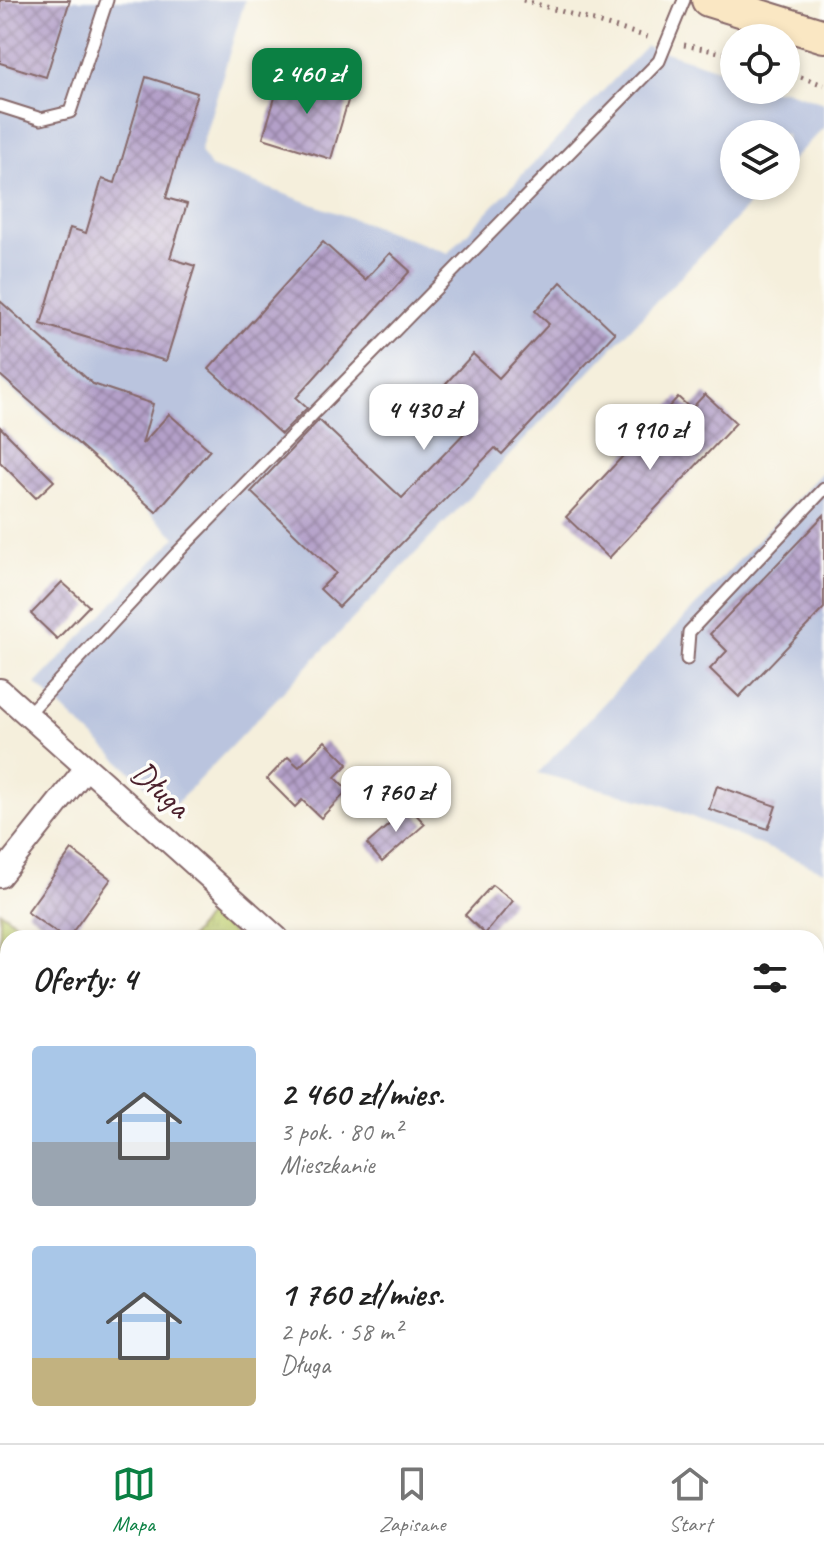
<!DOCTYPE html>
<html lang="pl">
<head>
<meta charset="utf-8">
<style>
  :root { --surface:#fff; --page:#f2f2f2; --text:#222; --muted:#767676; --line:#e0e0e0; --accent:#0b8043 }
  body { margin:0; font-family:Caveat,sans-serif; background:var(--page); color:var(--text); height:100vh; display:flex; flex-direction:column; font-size:30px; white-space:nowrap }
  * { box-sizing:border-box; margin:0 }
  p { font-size:26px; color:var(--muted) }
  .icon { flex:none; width:44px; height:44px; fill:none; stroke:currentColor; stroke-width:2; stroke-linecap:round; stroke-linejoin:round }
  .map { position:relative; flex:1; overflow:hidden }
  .details { position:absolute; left:0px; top:930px; width:824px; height:514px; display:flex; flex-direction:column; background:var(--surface); border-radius:24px 24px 0 0; box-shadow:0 4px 12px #0003 }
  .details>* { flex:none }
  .fabs { position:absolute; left:720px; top:24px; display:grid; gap:16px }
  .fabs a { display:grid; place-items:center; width:80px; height:80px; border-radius:50%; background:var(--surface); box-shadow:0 4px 12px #0003; font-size:40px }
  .price { position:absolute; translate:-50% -68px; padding:0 18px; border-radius:16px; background:#fff; color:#222; font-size:26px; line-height:52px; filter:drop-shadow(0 2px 4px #0008) }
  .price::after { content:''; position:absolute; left:50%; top:48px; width:24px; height:18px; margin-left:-12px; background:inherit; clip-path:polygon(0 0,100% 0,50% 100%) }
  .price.on { background:var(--accent); color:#fff }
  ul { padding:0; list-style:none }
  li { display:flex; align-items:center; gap:24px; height:200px; padding:0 32px }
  li span { display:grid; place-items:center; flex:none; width:224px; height:160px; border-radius:8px; color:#555 }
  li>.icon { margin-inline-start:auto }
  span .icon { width:96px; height:96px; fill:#fffc; stroke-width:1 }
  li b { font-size:34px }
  h2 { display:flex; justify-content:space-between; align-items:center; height:96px; padding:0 32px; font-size:34px }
  .tabs { display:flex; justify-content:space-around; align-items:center; height:112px; border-top:2px solid var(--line); background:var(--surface); font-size:22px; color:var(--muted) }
  .tabs a { display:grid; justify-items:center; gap:4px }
  .tabs .on { color:var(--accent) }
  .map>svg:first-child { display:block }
</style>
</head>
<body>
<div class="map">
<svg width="824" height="1443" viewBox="0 0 824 1443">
  <defs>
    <pattern id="grass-tufts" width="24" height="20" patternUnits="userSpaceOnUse" patternTransform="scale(2)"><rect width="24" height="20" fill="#becd6f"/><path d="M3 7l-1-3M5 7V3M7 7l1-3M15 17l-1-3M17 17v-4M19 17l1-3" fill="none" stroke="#a5b060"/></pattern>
    <pattern id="building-cross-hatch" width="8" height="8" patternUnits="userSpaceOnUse" patternTransform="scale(2)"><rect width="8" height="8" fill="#b4a0c9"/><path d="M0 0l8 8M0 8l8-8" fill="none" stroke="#9482a3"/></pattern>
  </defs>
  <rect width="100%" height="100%" fill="#fdfcf7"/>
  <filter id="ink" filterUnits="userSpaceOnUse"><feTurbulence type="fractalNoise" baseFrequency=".0125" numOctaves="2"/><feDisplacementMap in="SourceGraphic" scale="16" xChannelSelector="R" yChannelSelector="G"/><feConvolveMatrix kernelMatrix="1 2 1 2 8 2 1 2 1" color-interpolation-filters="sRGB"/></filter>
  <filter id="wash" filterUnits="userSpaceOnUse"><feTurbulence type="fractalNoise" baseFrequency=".006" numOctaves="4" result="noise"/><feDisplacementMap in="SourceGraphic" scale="32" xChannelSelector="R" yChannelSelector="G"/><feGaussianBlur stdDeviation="1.8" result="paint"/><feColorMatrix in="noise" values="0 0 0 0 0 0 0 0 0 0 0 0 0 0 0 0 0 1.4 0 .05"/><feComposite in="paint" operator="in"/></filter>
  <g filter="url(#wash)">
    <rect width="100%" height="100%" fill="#f5efdc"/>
    <g fill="#bac4de">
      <path d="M0,0H245L200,152L210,167L448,253L646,46L734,74V90H784L824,103V127L786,166V134H734V186H767L171,809L36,684L176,537L0,379Z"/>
      <path d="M824,470V871L660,804L538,773Z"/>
    </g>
    <g fill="url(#grass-tufts)" stroke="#84764d" stroke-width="2">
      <path d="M0,911L37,938H8V1436H111L106,1443H0Z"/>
      <path d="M209,913L238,938H190Z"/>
      <path d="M824,1287V1375L816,1368V1296Z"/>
    </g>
    <g id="blocks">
      <g fill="url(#building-cross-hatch)">
        <path d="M0,0H70L46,77L0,63Z"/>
        <path d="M282,74L350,94L331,159L263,138Z"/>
        <path d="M146,77L197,93L166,198L187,204L170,258L195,266L166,361L41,324L70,228L86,233L102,179L115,183Z"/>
        <path d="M323,242L365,280L390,253L410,271L296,398L307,408L281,434L209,369Z"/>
        <path d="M561,282L615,333L502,454L495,448L339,607L320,589L336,573L251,492L319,420L402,498L472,425L437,393L473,354L499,378L549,324L535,311Z"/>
        <path d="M0,301L93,384L153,404L142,444L169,414L210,450L156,512L0,375Z"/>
        <path d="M705,394L736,423L609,558L566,517L678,397L691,409Z"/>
        <path d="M0,427L54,481L36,498L0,462Z"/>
        <path d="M824,515V608L739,697L710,669L727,651L710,634Z"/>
        <path d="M62,582L89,606L57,639L31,614Z"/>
        <path d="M325,741L348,764L335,777L348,790L321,818L302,800L295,807L267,779L288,757L299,767Z"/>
        <path d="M717,786L776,806L768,829L709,809Z"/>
        <path d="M409,807L425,824L382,862L367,844Z"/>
        <path d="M72,850L111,879L68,938H64L27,912Z"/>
        <path d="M492,885L513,901L485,934L465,915Z"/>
      </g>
    </g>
  </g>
  <g filter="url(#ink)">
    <use href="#blocks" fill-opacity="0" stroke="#866869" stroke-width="2"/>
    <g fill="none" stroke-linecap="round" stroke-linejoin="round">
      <defs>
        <g id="lane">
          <path d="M0,106L41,119L70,112L107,0"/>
          <path d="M687,659L689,632L824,489"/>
          <path d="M27,715L177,553L659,61L684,0"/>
        </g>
        <g id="street">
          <path d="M0,690L277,938"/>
          <path d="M0,876L86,768"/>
          <path d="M816,1399L824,1406"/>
          <path d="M119,1443L124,1436"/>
          <path d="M535,1443L540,1436"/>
          <path d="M753,1443L759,1436"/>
        </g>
        <path id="secondary" d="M708,0L824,36"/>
      </defs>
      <use href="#lane" stroke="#866869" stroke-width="15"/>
      <use href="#street" stroke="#866869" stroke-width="26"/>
      <use href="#secondary" stroke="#866869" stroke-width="36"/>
      <g stroke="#866869" stroke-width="5" stroke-dasharray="2 6" stroke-linecap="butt">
        <path d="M523,0L651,38"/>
        <path d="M684,45L734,55"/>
        <path d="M786,72L824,85"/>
      </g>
      <use href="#lane" stroke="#fff" stroke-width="11"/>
      <use href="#street" stroke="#fff" stroke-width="22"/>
      <use href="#secondary" stroke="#fae7c3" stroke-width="32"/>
    </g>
  </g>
  <g text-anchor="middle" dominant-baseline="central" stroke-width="7" stroke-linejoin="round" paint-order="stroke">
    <g font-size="34" fill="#4a1f2b" stroke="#fdfcf7">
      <text transform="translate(161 789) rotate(42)">Długa</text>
    </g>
  </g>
</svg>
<div class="fabs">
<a><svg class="icon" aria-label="locate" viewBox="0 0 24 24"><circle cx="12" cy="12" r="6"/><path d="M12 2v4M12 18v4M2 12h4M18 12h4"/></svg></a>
<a><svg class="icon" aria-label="layers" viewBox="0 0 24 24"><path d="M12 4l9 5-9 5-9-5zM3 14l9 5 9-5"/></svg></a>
</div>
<b class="price on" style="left:307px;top:116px">2 460 zł</b>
<b class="price" style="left:424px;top:452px">4 430 zł</b>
<b class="price" style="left:650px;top:472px">1 910 zł</b>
<b class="price" style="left:396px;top:834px">1 760 zł</b>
<section class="details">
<h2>Oferty: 4<svg class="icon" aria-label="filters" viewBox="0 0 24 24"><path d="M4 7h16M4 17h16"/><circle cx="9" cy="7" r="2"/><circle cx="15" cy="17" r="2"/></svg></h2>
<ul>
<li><span style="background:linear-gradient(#a9c7e8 60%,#9aa5b1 0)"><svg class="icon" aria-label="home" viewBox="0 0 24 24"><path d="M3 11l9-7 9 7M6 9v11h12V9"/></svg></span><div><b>2 460 zł/mies.</b><p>3 pok. · 80 m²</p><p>Mieszkanie</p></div></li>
<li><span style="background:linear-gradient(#a9c7e8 70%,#c2b280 0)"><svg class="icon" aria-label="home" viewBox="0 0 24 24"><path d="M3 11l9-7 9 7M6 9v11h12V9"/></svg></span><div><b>1 760 zł/mies.</b><p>2 pok. · 58 m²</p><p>Długa</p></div></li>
</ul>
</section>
</div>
<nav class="tabs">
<a class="on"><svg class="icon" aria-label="map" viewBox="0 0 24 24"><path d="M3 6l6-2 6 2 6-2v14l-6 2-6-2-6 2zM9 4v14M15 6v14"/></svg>Mapa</a>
<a><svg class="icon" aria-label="saved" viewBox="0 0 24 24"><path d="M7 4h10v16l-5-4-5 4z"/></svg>Zapisane</a>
<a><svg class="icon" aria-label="home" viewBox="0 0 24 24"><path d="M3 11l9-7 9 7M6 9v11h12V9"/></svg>Start</a>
</nav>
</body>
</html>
